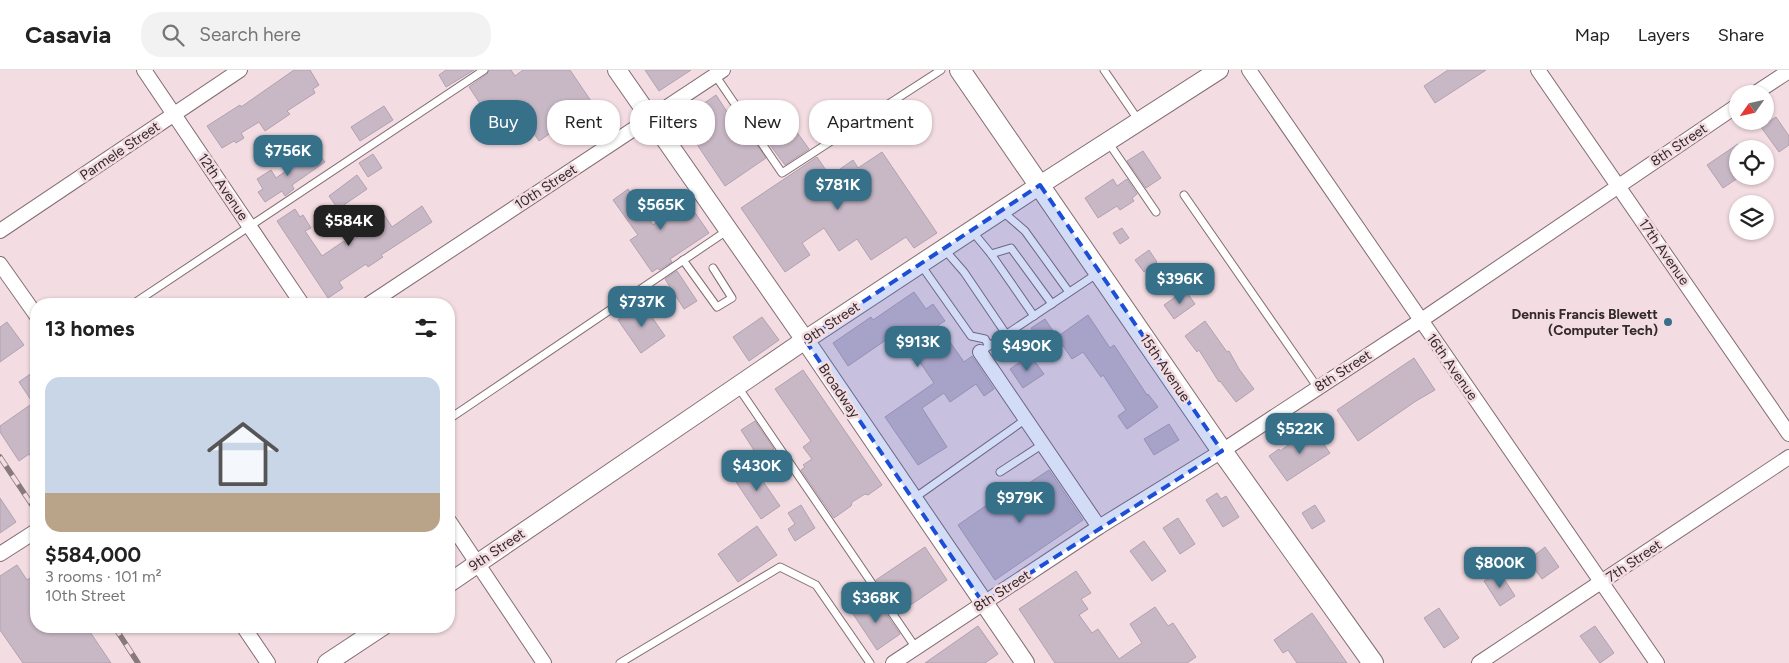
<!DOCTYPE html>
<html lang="en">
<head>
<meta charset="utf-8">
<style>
  :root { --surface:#fff; --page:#f2f2f2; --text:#222; --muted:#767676; --line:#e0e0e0; --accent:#367189 }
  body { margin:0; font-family:Figtree,sans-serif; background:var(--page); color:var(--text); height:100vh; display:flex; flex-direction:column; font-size:19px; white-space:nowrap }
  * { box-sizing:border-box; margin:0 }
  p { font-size:16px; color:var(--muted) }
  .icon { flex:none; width:28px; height:28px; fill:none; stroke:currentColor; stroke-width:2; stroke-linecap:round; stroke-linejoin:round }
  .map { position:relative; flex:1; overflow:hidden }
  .panel { position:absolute; left:30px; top:228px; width:425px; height:335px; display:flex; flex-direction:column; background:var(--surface); border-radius:20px; box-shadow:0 1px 4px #0004 }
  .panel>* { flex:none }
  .hud { position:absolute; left:470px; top:30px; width:475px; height:45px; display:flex; gap:10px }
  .needle { width:32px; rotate:236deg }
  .tools { position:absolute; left:1729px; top:15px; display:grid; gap:10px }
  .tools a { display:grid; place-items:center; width:45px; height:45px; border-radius:50%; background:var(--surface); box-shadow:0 1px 4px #0004; font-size:25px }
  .price { position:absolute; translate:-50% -42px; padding:0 11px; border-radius:10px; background:var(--accent); color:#fff; font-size:16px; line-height:32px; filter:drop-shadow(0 1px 2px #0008) }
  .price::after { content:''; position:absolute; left:50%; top:30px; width:15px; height:11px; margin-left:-8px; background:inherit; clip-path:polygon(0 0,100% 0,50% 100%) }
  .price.active { background:#222; color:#fff }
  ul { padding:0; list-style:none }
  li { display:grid; align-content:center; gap:10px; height:265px; padding:0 15px }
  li+li { border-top:1px solid var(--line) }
  li span { display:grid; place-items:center; height:155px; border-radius:15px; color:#555 }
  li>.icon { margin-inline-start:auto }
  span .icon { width:90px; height:90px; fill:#fffc; stroke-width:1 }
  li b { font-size:21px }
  h2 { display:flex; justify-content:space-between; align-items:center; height:60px; padding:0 15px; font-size:21px }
  .pill { padding:0 18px; border-radius:20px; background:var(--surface); box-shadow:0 1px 4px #0004; font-size:18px; line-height:45px }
  .pill.active { background:var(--accent); color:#fff }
  header { display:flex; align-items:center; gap:30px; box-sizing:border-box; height:70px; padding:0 25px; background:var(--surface); border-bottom:1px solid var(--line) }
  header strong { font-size:24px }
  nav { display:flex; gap:28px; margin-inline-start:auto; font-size:18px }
  .search { width:350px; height:45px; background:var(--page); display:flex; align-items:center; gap:12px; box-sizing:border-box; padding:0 18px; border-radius:20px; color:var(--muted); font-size:19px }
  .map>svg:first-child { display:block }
</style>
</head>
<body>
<header>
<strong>Casavia</strong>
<div class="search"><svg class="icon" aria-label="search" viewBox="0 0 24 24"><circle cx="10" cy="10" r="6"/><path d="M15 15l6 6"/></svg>Search here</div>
<nav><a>Map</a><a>Layers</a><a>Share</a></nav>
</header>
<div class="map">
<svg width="1789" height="593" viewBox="0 0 1789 593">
  <rect width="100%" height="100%" fill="#f3dce2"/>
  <g fill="#c8b7c5" stroke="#b2a1af">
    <path d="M294,0H310L319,15L313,19L315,23L287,41L290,44L265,61L259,52L241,63L244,68L236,73L234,71L222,78L207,56L240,35L241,37Z"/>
    <path d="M446,0H474L446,17L439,5Z"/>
    <path d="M489,0H511L515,6L523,0H570L593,34L539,71L512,31L489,47L469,17L487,4Z"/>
    <path d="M645,0H691L659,21Z"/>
    <path d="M1448,0H1486L1435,33L1424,16Z"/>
    <path d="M716,25L731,48L736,45L766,88L725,116L696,73L703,68L687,45Z"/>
    <path d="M384,36L393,50L360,71L351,57Z"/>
    <path d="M1776,47L1789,66V75L1779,82L1761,57Z"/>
    <path d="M791,54L809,79L785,95L767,71Z"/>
    <path d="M1738,74V108L1723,118L1707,95Z"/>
    <path d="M316,80L325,92L292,115L294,119L285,126L282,121L265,132L258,122L263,119L257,109L271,100L276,108Z"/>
    <path d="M1143,81L1161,108L1146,118L1127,91Z"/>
    <path d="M882,82L937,163L914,178L906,167L871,190L857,169L839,181L824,158L802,173L810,185L785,202L741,138L817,87L830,106L853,90L858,98Z"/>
    <path d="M373,84L382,98L368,107L359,93Z"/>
    <path d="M357,105L367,119L338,139L329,126Z"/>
    <path d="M1113,109L1117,116L1127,109L1137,124L1132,128L1134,131L1120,140L1117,136L1098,148L1085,128Z"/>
    <path d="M628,119L653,155L687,131L709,163L670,189L672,192L659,200L658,198L652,202L630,170L638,165L613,130Z"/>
    <path d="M422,136L432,152L381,185L383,187L368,197L366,194L339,212L343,218L328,228L277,151L295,139L300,147L303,145L311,158L305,161L322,186L344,171L346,174L374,157L372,154L385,146L392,157Z"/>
    <path d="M1122,158L1129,168L1120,174L1113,163Z"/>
    <path d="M1149,180L1157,192L1144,202L1135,190Z"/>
    <path d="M677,201L697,231L684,239L665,209Z"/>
    <path d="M1185,220L1195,234L1174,249L1164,235Z"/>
    <path d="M914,222L926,239L933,234L945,251L938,255L964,292L972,286L994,319L984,326L976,314L950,332L944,323L922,338L947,377L918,395L885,347L934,313L899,261L848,296L833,273L871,247L873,250Z"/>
    <path d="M642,233L665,266L641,283L618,250Z"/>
    <path d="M1088,245L1110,278L1114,275L1147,325L1148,324L1158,337L1127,359L1118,346L1126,340L1103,305L1101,307L1083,282L1072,289L1057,267Z"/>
    <path d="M762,247L779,270L749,291L733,267Z"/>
    <path d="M1045,249L1055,264L1041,273L1031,258Z"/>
    <path d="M1205,251L1227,282L1229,281L1239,299L1254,319L1236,332L1220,311L1219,312L1199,280L1197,282L1185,266Z"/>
    <path d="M7,252L24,275L0,292V257Z"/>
    <path d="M1030,285L1044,304L1023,318L1010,299Z"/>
    <path d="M1414,288L1435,320L1416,331L1358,371L1337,340Z"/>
    <path d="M36,300V394L29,384L19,391L0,362V356L33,333L19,312Z"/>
    <path d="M803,300L882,415L868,425L865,424L852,432L851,436L834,448L801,400L805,397L803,395L812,389L803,377L811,371L775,319Z"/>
    <path d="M755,351L774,379L759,388L741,360Z"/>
    <path d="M1169,354L1179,370L1154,385L1144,369Z"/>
    <path d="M1312,358L1330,383L1287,411L1269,386L1279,379L1280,381Z"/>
    <path d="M756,395L762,405L760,407L780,436L761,449L734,409Z"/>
    <path d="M1049,400L1083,450L995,510L958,455L1020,412L1023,417Z"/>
    <path d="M1217,423L1221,429L1226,426L1239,447L1223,457L1206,430Z"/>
    <path d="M0,428L16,452L0,463Z"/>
    <path d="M801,435L815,458L795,471L788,459L795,454L788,443Z"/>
    <path d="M1315,435L1325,451L1312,459L1302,443Z"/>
    <path d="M1178,448L1195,474L1180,484L1163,458Z"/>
    <path d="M757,456L777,485L738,512L718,484Z"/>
    <path d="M1144,471L1166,501L1152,511L1130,481Z"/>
    <path d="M925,477L947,510L899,543L876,510Z"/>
    <path d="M1545,477L1559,497L1542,509L1528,490Z"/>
    <path d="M17,495L27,510L36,504V556H86L111,593H23L0,560V506Z"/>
    <path d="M1076,501L1091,523L1081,529L1088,539L1079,545L1092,563L1098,559L1119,589L1142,573L1130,554L1155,537L1168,556L1173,553L1196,587L1187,593H1055L1019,539Z"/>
    <path d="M1499,501L1515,526L1500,536L1484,511Z"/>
    <path d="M875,528L900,564L877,580L853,544Z"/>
    <path d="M1439,538L1459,568L1444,578L1424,548Z"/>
    <path d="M1312,543L1347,593H1297L1288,580L1283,583L1274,570Z"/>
    <path d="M978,556L998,584L985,593H925Z"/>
    <path d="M1595,556L1614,583L1600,593L1580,566Z"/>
  </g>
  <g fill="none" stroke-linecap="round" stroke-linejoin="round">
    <defs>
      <g id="service">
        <path d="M1104,0L1139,51"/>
        <path d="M715,5L782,103L941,0"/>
        <path d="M1108,72L1156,142"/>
        <path d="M1184,125L1318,318"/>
        <path d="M1002,141L1025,161L1069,222"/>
        <path d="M972,161L991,184L1034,246"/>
        <path d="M944,179L964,202L1006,264"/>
        <path d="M991,184L1011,178L1052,234"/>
        <path d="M683,190L717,237L732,228L713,198"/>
        <path d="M921,195L971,266L985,269L989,276"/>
        <path d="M133,234L484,0"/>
        <path d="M980,282L1098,203"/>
        <path d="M738,317L916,578"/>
        <path d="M449,349L728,160"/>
        <path d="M1000,402L1043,374"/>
        <path d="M913,429L1026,349"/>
        <path d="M620,593L780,497L816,515L870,593"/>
      </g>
      <g id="minor">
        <path d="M144,0L302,234"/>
        <path d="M1249,0L1657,593"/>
        <path d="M1538,0L1789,364"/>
        <path d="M1754,24L1789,1"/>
        <path d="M0,161L240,0"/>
        <path d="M0,194L36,245"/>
        <path d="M369,234L723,0"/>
        <path d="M980,282L1099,457"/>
        <path d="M449,451L544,593"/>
        <path d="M0,484L36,461"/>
        <path d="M243,556L268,593"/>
        <path d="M893,593L1099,457L1222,381L1420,251L1738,35"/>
        <path d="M1479,593L1789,387"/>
      </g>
      <g id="tertiary">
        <path d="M617,0L805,270L1025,593"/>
        <path d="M449,513L805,270L1040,115L1219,0"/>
        <path d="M327,593L383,556"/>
      </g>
      <path id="secondary" d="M960,0L1222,381L1373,593"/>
    </defs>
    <use href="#service" stroke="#826d73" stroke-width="9"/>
    <use href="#minor" stroke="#826d73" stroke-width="16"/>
    <use href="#tertiary" stroke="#826d73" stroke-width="20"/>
    <use href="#secondary" stroke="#826d73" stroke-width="22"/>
    <use href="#service" stroke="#fff" stroke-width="7"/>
    <use href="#minor" stroke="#fff" stroke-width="14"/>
    <use href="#tertiary" stroke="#fff" stroke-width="18"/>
    <use href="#secondary" stroke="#fff" stroke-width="20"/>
    <defs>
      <g id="rail">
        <path d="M0,387L36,441"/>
        <path d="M114,556L138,593"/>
      </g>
    </defs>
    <use href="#rail" stroke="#88797d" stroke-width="5.5"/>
    <use href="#rail" stroke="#f3dce2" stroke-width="4" stroke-dasharray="11" stroke-linecap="butt"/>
  </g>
  <path fill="#1d4ed8" fill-opacity="0.2" stroke="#1d4ed8" stroke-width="4" stroke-dasharray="10 6" stroke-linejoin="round" d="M1040,115L1222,381L983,533L805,270Z"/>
  <circle fill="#367189" stroke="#f3dce2" stroke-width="2" cx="1668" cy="252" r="5"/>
  <g text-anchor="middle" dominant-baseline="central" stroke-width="5" stroke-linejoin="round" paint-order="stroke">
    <g font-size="14" fill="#32292c" stroke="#f3dce2">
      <text transform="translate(1679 75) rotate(-34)">8th Street</text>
      <text transform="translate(120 81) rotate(-34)">Parmele Street</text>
      <text transform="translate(223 117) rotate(56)">12th Avenue</text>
      <text transform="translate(546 117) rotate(-33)">10th Street</text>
      <text transform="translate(1664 182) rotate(55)">17th Avenue</text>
      <text transform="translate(832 253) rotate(-34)">9th Street</text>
      <text transform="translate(1452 297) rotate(55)">16th Avenue</text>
      <text transform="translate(1165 298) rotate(56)">15th Avenue</text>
      <text transform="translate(1343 301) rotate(-33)">8th Street</text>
      <text transform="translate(839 321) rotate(56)">Broadway</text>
      <text transform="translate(497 480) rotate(-34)">9th Street</text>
      <text transform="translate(1634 491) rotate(-34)">7th Street</text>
      <text transform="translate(1002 521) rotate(-33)">8th Street</text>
    </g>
    <g font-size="14" font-weight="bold" fill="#32292c" stroke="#f3dce2" text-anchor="end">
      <text x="1658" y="244">Dennis Francis Blewett<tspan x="1658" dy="16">(Computer Tech)</tspan></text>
    </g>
  </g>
</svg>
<div class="tools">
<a><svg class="needle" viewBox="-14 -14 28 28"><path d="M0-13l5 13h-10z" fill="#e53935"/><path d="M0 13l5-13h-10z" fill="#767676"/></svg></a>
<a><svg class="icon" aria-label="locate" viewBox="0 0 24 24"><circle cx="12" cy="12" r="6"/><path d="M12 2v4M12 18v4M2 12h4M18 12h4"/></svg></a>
<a><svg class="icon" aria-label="layers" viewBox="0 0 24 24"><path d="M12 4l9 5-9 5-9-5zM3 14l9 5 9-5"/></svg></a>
</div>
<b class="price" style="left:288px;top:107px">$756K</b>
<b class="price" style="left:838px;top:141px">$781K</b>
<b class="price" style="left:661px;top:161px">$565K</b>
<b class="price active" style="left:349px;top:177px">$584K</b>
<b class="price" style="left:1180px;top:235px">$396K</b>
<b class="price" style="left:642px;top:258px">$737K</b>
<b class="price" style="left:918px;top:298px">$913K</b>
<b class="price" style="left:1027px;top:302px">$490K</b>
<b class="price" style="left:1300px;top:385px">$522K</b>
<b class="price" style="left:757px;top:422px">$430K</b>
<b class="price" style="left:1020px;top:454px">$979K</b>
<b class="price" style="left:1500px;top:519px">$800K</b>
<b class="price" style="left:876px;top:554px">$368K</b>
<div class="hud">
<a class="pill active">Buy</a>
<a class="pill">Rent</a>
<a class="pill">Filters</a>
<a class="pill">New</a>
<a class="pill">Apartment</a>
</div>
<section class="panel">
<h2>13 homes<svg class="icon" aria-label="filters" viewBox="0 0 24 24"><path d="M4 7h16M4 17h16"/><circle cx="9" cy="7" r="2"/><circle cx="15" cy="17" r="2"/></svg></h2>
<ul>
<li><span style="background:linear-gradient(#c9d6e8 75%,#b9a48a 0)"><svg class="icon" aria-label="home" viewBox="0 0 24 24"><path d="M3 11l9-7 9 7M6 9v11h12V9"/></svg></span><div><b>$584,000</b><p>3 rooms · 101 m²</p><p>10th Street</p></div></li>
</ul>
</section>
</div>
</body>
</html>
